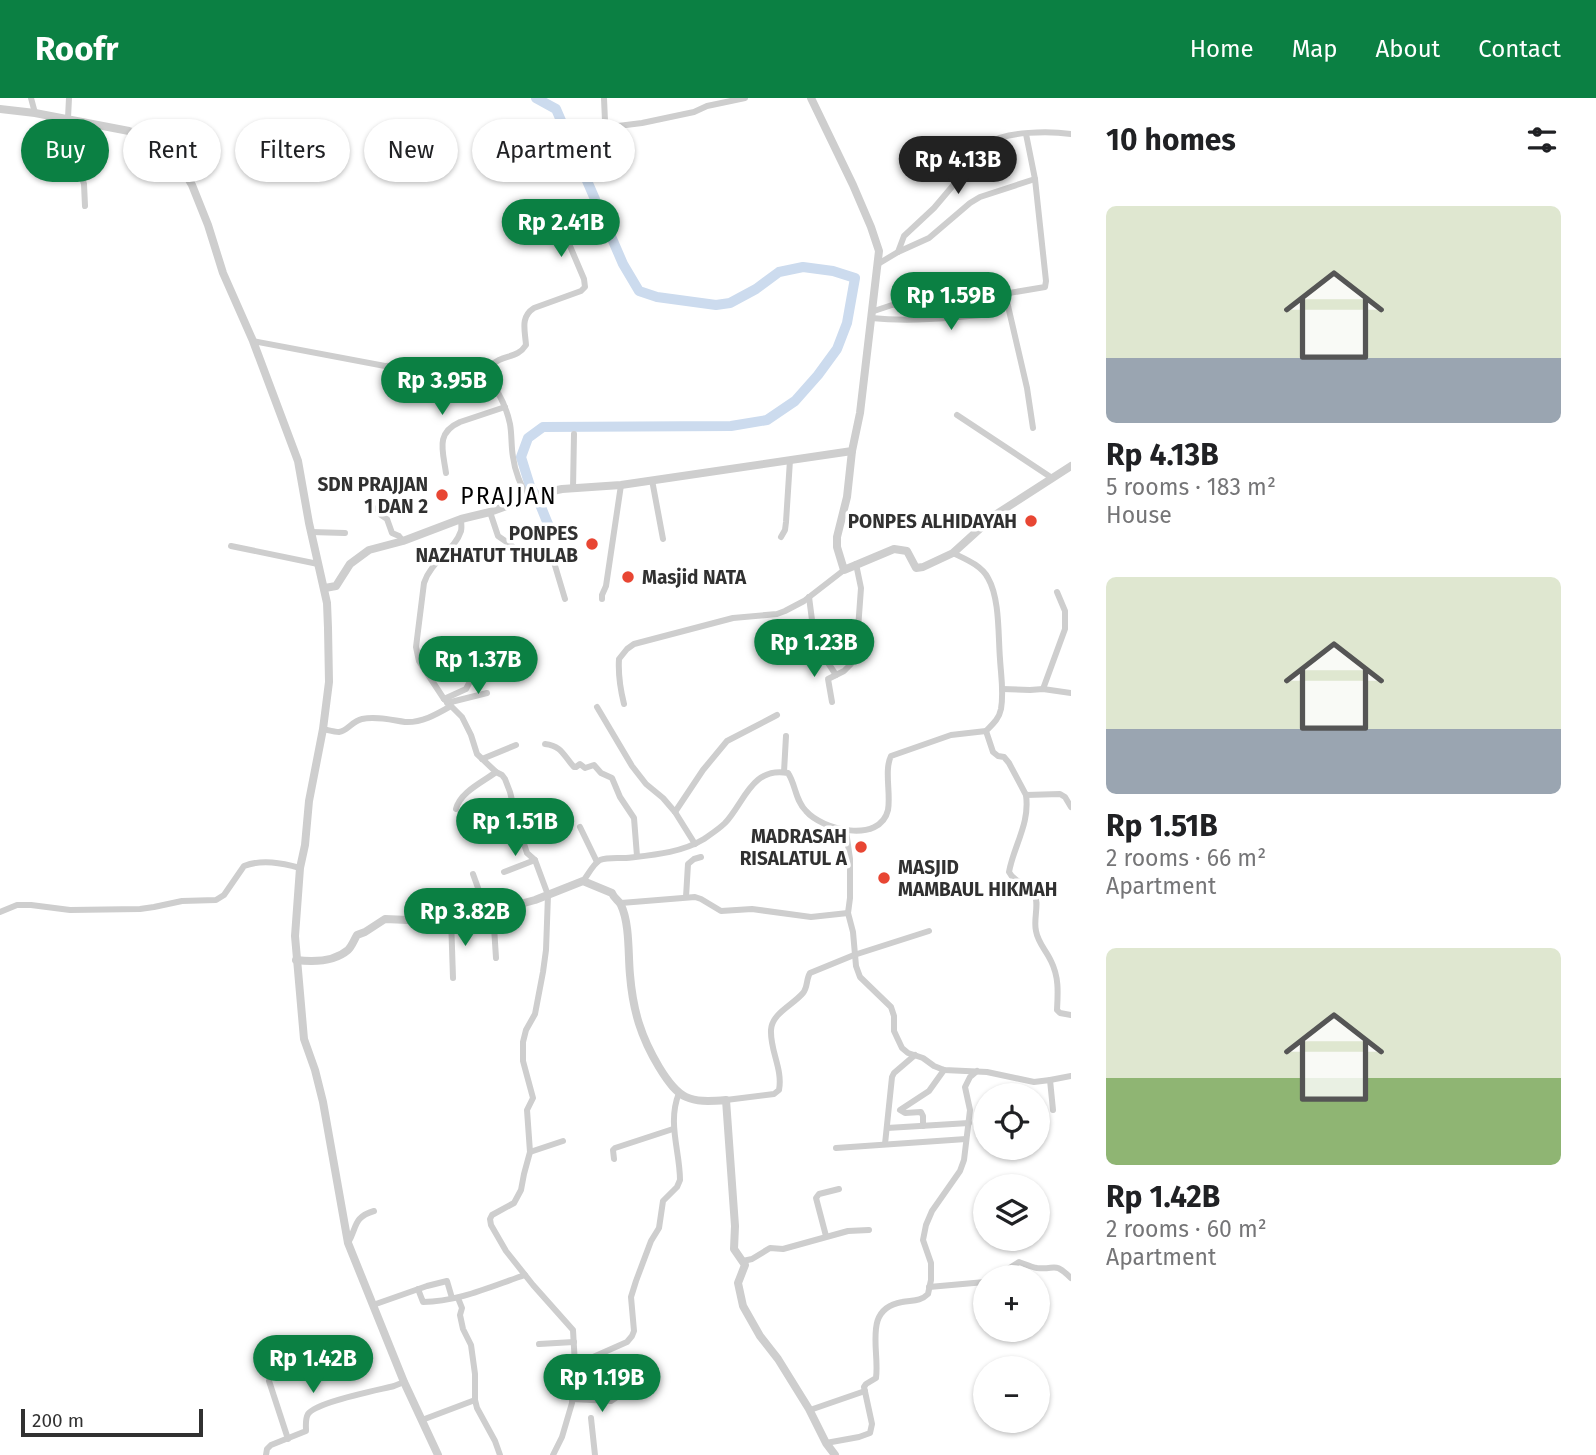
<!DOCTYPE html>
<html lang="en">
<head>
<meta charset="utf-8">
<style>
  :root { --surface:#fff; --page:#f6f6f6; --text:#202124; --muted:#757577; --accent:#0b8043 }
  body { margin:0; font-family:"Fira Sans",sans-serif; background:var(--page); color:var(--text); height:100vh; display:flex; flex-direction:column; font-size:26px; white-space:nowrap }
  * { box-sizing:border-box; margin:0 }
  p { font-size:23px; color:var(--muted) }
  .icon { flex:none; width:38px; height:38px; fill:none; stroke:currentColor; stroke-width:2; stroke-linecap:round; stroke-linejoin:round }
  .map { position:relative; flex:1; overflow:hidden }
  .panel { display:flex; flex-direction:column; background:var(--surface); width:525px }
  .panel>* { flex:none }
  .banner { position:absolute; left:21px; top:21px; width:665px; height:63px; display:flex; gap:14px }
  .controls { position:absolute; left:973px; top:985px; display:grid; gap:14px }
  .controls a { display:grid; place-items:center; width:77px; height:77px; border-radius:50%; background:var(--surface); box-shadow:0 2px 5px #0004; font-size:35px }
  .scale { position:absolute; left:21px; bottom:18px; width:182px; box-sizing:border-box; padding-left:7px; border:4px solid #313131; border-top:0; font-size:19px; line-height:24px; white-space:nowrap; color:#313131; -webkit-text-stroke:5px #fff; paint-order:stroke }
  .price { position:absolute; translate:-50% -60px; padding:0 16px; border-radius:24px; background:var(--accent); color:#fff; font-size:23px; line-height:46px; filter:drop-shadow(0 2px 4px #0008) }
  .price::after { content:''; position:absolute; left:50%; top:42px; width:21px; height:16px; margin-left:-10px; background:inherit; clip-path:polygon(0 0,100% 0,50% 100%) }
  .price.active { background:#222; color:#fff }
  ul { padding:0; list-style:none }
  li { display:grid; align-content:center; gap:14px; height:371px; padding:0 35px }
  li span { display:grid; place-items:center; height:217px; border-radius:10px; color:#555 }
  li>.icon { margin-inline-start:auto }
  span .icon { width:126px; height:126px; fill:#fffc; stroke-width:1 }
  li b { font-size:30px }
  h2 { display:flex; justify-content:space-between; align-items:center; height:84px; padding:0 35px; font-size:30px }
  .chip { padding:0 24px; border-radius:32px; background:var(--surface); box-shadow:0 2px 5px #0004; font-size:24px; line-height:63px }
  .chip.active { background:var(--accent); color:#fff }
  header { display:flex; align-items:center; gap:42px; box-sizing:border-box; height:98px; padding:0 35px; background:var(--accent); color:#fff }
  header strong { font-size:33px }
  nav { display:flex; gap:38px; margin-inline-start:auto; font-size:24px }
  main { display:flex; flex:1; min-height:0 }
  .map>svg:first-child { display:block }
</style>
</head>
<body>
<header>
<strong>Roofr</strong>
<nav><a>Home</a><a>Map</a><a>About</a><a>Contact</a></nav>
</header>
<main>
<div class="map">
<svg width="1071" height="1357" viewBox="0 0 1071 1357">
  <rect width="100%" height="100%" fill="#fff"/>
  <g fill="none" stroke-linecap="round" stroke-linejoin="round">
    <path stroke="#ccdbee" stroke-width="10" d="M536,0L556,11L623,166L639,193L657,199L716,207L730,205L756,191L779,174L803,169L833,173L855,180L847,225L837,251L818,277L795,303L767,322L731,328L543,329L528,340L521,359L530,388L539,404L550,431"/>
    <g stroke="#cecece" stroke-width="6">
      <path d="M31,0L35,15"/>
      <path d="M69,0L68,20L73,52L84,86L85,108"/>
      <path d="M604,0L605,23L610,29L642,25L694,14L707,8L745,0"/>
      <path d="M898,154L929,140L970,105L980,99L1035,81"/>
      <path d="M878,166L898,154L904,138L934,110L989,45C1006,33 1050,33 1071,36"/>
      <path d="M1005,195L1027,290L1033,330"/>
      <path d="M871,214L892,207L926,200L956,198L986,199L1045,189L1046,183L1035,81L1026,36"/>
      <path d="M871,220C911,224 950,220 991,216L995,212L994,198"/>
      <path d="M253,243L385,268L439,264L483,273C496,289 506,306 510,326C512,337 511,348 513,359C515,375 521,387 528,400"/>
      <path d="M483,273C488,269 493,265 499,262C510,257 519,258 526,247C525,232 520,219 534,210L581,193L585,189L584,181L561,127"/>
      <path d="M957,317L1052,380"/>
      <path d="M446,375C443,353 435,335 460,324L505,309"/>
      <path d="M652,382L663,441"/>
      <path d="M573,391L574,336"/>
      <path d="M377,410L381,417L387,421L392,435L399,438L403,443"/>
      <path d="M490,414L498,438L511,447L522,459L527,462L550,459L553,461L565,501"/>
      <path d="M461,421C461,425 462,429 461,433C455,452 431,463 424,485L416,549L419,563L444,601L462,619L471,637L477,656L496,674L502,677L505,681L510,694L519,731L527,755L535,762L548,797L546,852L543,874L535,916L526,932L523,944V963L533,1000L527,1012L530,1054L524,1076L521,1092L514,1105L492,1117L490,1121L491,1127L506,1153L533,1187L573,1232L575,1267L572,1305L562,1339L553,1357"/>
      <path d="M311,434L345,435"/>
      <path d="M781,439L785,432L786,424L790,362"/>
      <path d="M231,448L318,466"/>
      <path d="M953,455C965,461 981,467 988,480C1000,501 998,537 1000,561C1001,578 1004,594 1001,611C999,621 993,626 986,633L993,654L998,658L1004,659L1009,665L1026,697L1060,696L1065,699L1071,709"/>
      <path d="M809,499L815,545L836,577"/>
      <path d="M602,501V497L606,488L621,387"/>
      <path d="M1002,591L1030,592L1043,591L1071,595"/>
      <path d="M1043,591L1065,531V513L1057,494"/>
      <path d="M444,601L466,591L476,572L488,561"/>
      <path d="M832,604L828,581L844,573L851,566L858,531L861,490L856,466"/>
      <path d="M447,605L487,595"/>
      <path d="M624,606C620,590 618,577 619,561L627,551L634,546L733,520L777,516L785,513L804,503L844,472"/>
      <path d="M597,609L632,668L646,686L663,700L675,714L695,746"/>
      <path d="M323,631C328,632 334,634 339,634C348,633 352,623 362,621C376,618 391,622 405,624C422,625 437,616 451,608"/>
      <path d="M545,646C562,648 563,657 574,669H576L580,666L585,670L594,667L601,675L612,680L620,699L634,720L637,758"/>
      <path d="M482,661L516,647"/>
      <path d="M784,674L786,638"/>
      <path d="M1026,697C1030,726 1014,747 1009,774C1015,786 1027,784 1034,795C1040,805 1033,821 1036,833C1038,845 1046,852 1051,863C1059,879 1058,894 1057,912L1060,915L1071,917"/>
      <path d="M456,711C460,694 483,684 496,674"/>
      <path d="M675,714L703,672L727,643L777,617"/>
      <path d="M580,729L597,764"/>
      <path d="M846,733L850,761V800L848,815L853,834L856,868L860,879L891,909L894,918V933L902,950L908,955L923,960L934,968L944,972L987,974L1034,984L1050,982L1071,978"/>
      <path d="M504,774L535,762"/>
      <path d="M473,776L487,815"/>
      <path d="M583,783C588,777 593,766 600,762C607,759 618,760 626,760C652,757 681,755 704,741C711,736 719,731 725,725C744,705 752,668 788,675C796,687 795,702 806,713C822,732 880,746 888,712C891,696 884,672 891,658L951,637L986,633"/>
      <path d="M686,799L688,766L694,761L701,759"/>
      <path d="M621,805L695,799L701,801L721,813L752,811L811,819L848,815"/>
      <path d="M493,813L496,860"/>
      <path d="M0,814L17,807H31L70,812L140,811L154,809L182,803L216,802L224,797L244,768C262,761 282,765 300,770"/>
      <path d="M451,820L453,880"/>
      <path d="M1050,982L1053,1012"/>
      <path d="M726,1002L774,996L779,992C783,971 770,953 771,932C772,915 793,907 803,895C808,889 806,881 810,875L854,857L929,833"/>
      <path d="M923,1028V1018L921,1014L905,1015L900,1012L929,993L944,972"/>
      <path d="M887,1030L969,1025"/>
      <path d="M885,1046L892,979L894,975L915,957"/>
      <path d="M836,1050L966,1041"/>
      <path d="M530,1054L563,1043"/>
      <path d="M614,1061L613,1052L615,1050L673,1031"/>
      <path d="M826,1138L816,1100L819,1096L839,1091"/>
      <path d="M348,1145C357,1130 353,1119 374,1113"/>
      <path d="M743,1163L752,1161L770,1150L783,1151L848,1133L869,1132"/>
      <path d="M994,1180L1019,1164C1025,1166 1031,1169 1037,1170C1057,1172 1053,1163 1071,1180"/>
      <path d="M929,1189L985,1184"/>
      <path d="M418,1191L423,1204C458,1204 492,1188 525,1177"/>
      <path d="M458,1200L462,1210L460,1217L463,1231L471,1247L475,1276V1302L477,1310L495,1343L500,1357"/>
      <path d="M373,1207L427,1188L447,1183L452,1200"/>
      <path d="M539,1246L574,1244"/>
      <path d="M575,1267L627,1244L632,1238L634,1233L631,1199L636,1183L651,1143L659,1130L663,1103L677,1089L680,1082C680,1053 667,1025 679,995"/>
      <path d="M269,1283L288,1341"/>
      <path d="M572,1301L611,1303L617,1299"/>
      <path d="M810,1312L865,1293"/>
      <path d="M591,1320L595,1357"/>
      <path d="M422,1322L475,1302"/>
      <path d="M826,1345L859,1339L870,1335L872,1326L864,1289L866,1286L876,1280C880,1252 862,1211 902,1204C912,1202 920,1204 928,1196L931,1182V1165L923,1142L926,1127L932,1113L960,1073L964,1062L970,1012L965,989L970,979L977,973"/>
      <path d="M266,1357L267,1351L271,1347L306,1333C306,1327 305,1321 308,1316C316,1304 378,1292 394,1288L404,1284"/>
    </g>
    <g stroke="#cecece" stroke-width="8">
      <path d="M0,11L35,15L129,33L145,38L157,44L168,51L176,60L192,87L208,127L223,175L253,243L298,363L309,425L327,505L328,530L329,584L323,631L309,703L305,747L300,770L295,838L304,941L315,972L323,1004L348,1145L404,1284L438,1357"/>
      <path d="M852,353L847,399L837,439V449L844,472L894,451L907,453L916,470L923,469L953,455L995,417L1071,368"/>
      <path d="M325,490L336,488L350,466L369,452L403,443L461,421L490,414L543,395L562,391L621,387L852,353L860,315L879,153L871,129L853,87L811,0"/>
      <path d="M296,862C312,864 334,864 348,852C352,848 354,842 357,837L365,834L385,821L408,822L451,820L487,815L535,802L583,783L612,795C614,801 619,802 621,807C630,826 628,857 630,877C633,913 641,939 659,969C679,1002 689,1005 726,1002L735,1128L734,1151L745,1167L738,1185L743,1208L760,1238L778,1261L809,1311L826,1345L835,1357"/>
    </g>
  </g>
  <g fill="#e84633" stroke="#fff" stroke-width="2.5">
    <circle cx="442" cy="397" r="7"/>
    <circle cx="1031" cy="423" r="7"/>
    <circle cx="592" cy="446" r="7"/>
    <circle cx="628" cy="479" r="7"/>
    <circle cx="861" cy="749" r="7"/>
    <circle cx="884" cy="780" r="7"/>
  </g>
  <g text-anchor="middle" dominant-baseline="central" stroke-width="7" stroke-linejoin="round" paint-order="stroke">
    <g font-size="19" font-weight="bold" fill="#313131" stroke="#fff" text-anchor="end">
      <text x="428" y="386">SDN PRAJJAN<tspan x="428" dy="22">1 DAN 2</tspan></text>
      <text x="1017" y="423">PONPES ALHIDAYAH</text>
      <text x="578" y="435">PONPES<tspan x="578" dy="22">NAZHATUT THULAB</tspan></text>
      <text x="642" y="479" text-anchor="start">Masjid NATA</text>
      <text x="847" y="738">MADRASAH<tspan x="847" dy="22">RISALATUL A</tspan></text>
      <text x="898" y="769" text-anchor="start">MASJID<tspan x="898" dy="22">MAMBAUL HIKMAH</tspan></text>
    </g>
    <g font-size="23" letter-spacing="2" fill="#000" stroke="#fff">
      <text x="509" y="398">PRAJJAN</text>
    </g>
  </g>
</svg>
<div class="controls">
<a><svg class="icon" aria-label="locate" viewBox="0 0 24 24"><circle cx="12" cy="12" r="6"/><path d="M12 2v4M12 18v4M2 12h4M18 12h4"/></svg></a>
<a><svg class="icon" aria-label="layers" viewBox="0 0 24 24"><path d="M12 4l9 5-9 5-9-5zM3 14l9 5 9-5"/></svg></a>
<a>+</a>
<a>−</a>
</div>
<div class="scale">200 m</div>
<b class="price active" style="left:958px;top:98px">Rp 4.13B</b>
<b class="price" style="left:561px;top:161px">Rp 2.41B</b>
<b class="price" style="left:951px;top:234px">Rp 1.59B</b>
<b class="price" style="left:442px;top:319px">Rp 3.95B</b>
<b class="price" style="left:814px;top:581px">Rp 1.23B</b>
<b class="price" style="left:478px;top:598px">Rp 1.37B</b>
<b class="price" style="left:515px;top:760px">Rp 1.51B</b>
<b class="price" style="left:465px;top:850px">Rp 3.82B</b>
<b class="price" style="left:313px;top:1297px">Rp 1.42B</b>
<b class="price" style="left:602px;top:1316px">Rp 1.19B</b>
<div class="banner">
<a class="chip active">Buy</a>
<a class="chip">Rent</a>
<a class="chip">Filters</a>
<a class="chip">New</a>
<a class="chip">Apartment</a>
</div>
</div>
<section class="panel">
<h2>10 homes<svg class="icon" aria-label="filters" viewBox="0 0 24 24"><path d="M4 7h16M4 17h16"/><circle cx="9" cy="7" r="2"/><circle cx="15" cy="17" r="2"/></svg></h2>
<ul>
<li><span style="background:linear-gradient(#dfe7d0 70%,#9aa5b1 0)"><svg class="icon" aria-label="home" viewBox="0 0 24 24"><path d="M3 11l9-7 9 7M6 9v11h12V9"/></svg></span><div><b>Rp 4.13B</b><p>5 rooms · 183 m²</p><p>House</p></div></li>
<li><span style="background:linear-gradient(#dfe7d0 70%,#9aa5b1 0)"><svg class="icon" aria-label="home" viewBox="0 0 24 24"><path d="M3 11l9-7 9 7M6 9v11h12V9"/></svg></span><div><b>Rp 1.51B</b><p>2 rooms · 66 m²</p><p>Apartment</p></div></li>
<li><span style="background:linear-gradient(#dfe7d0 60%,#8fb573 0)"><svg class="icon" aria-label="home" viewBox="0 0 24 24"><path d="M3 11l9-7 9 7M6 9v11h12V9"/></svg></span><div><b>Rp 1.42B</b><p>2 rooms · 60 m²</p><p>Apartment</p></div></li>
</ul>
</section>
</main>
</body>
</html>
